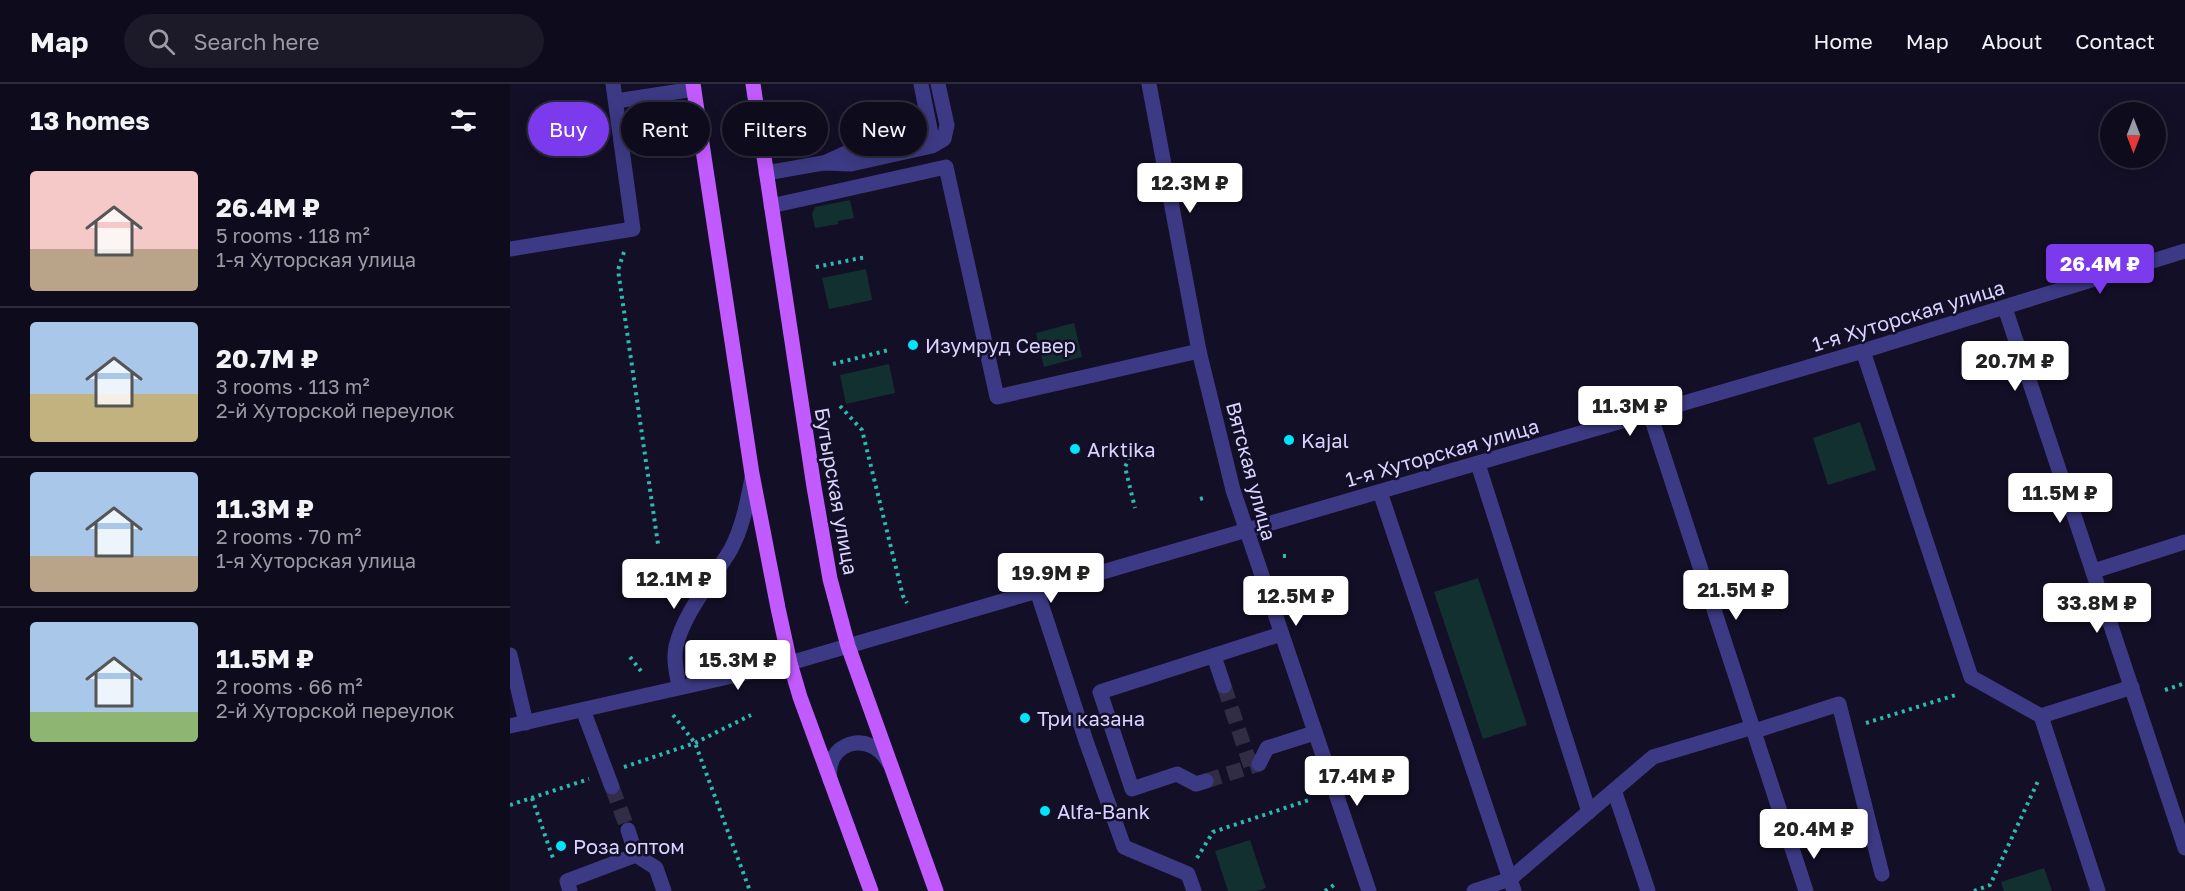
<!DOCTYPE html>
<html lang="en">
<head>
<meta charset="utf-8">
<style>
  :root { --surface:#0e0b1c; --page:#1c1929; --text:#f1f3f6; --muted:#9b9ba3; --line:#2e2b3b; --accent:#7c3aed }
  body { margin:0; font-family:"Golos Text",sans-serif; background:var(--page); color:var(--text); height:100vh; display:flex; flex-direction:column; font-size:22px; white-space:nowrap }
  * { box-sizing:border-box; margin:0 }
  p { font-size:20px; color:var(--muted) }
  .icon { flex:none; width:33px; height:33px; fill:none; stroke:currentColor; stroke-width:2; stroke-linecap:round; stroke-linejoin:round }
  .map { position:relative; flex:1; overflow:hidden }
  .side { display:flex; flex-direction:column; background:var(--surface); width:510px }
  .side>* { flex:none }
  .hud { position:absolute; left:18px; top:18px; width:570px; height:54px; display:flex; gap:12px }
  .needle { width:39px; rotate:180deg }
  .fabs { position:absolute; left:1590px; top:18px; display:grid; gap:12px }
  .fabs a { display:grid; place-items:center; width:66px; height:66px; border-radius:50%; background:var(--surface); box-shadow:0 3px 15px #0003,0 0 0 2px var(--line); font-size:30px }
  .price { position:absolute; translate:-50% -51px; padding:0 14px; border-radius:6px; background:#fff; color:#222; font-size:20px; line-height:39px; filter:drop-shadow(0 2px 3px #0008) }
  .price::after { content:''; position:absolute; left:50%; top:36px; width:18px; height:14px; margin-left:-9px; background:inherit; clip-path:polygon(0 0,100% 0,50% 100%) }
  .price.current { background:var(--accent); color:#fff }
  ul { padding:0; list-style:none }
  li { display:flex; align-items:center; gap:18px; height:150px; padding:0 30px }
  li+li { border-top:2px solid var(--line) }
  li span { display:grid; place-items:center; flex:none; width:168px; height:120px; border-radius:6px; color:#555 }
  li>.icon { margin-inline-start:auto }
  span .icon { width:72px; height:72px; fill:#fffc; stroke-width:1 }
  li b { font-size:26px }
  h2 { display:flex; justify-content:space-between; align-items:center; height:72px; padding:0 30px; font-size:26px }
  .pill { padding:0 21px; border-radius:27px; background:var(--surface); box-shadow:0 3px 15px #0003,0 0 0 2px var(--line); font-size:21px; line-height:54px }
  .pill.current { background:var(--accent); color:#fff }
  header { display:flex; align-items:center; gap:36px; box-sizing:border-box; height:84px; padding:0 30px; background:var(--surface); border-bottom:2px solid var(--line) }
  header strong { font-size:28px }
  nav { display:flex; gap:33px; margin-inline-start:auto; font-size:21px }
  .search { width:420px; height:54px; background:var(--page); display:flex; align-items:center; gap:15px; box-sizing:border-box; padding:0 21px; border-radius:33px; color:var(--muted); font-size:22px }
  main { display:flex; flex:1; min-height:0 }
  .map>svg:first-child { display:block }
</style>
</head>
<body>
<header>
<strong>Map</strong>
<div class="search"><svg class="icon" aria-label="search" viewBox="0 0 24 24"><circle cx="10" cy="10" r="6"/><path d="M15 15l6 6"/></svg>Search here</div>
<nav><a>Home</a><a>Map</a><a>About</a><a>Contact</a></nav>
</header>
<main>
<section class="side">
<h2>13 homes<svg class="icon" aria-label="filters" viewBox="0 0 24 24"><path d="M4 7h16M4 17h16"/><circle cx="9" cy="7" r="2"/><circle cx="15" cy="17" r="2"/></svg></h2>
<ul>
<li><span style="background:linear-gradient(#f6c9c9 65%,#b9a48a 0)"><svg class="icon" aria-label="home" viewBox="0 0 24 24"><path d="M3 11l9-7 9 7M6 9v11h12V9"/></svg></span><div><b>26.4M ₽</b><p>5 rooms · 118 m²</p><p>1-я Хуторская улица</p></div></li>
<li><span style="background:linear-gradient(#a9c7e8 60%,#c2b280 0)"><svg class="icon" aria-label="home" viewBox="0 0 24 24"><path d="M3 11l9-7 9 7M6 9v11h12V9"/></svg></span><div><b>20.7M ₽</b><p>3 rooms · 113 m²</p><p>2-й Хуторской переулок</p></div></li>
<li><span style="background:linear-gradient(#a9c7e8 70%,#b9a48a 0)"><svg class="icon" aria-label="home" viewBox="0 0 24 24"><path d="M3 11l9-7 9 7M6 9v11h12V9"/></svg></span><div><b>11.3M ₽</b><p>2 rooms · 70 m²</p><p>1-я Хуторская улица</p></div></li>
<li><span style="background:linear-gradient(#a9c7e8 75%,#8fb573 0)"><svg class="icon" aria-label="home" viewBox="0 0 24 24"><path d="M3 11l9-7 9 7M6 9v11h12V9"/></svg></span><div><b>11.5M ₽</b><p>2 rooms · 66 m²</p><p>2-й Хуторской переулок</p></div></li>
</ul>
</section>
<div class="map">
<svg width="1675" height="807" viewBox="0 0 1675 807">
  <rect width="100%" height="100%" fill="#130f26"/>
  <g fill="#12302f">
    <path d="M340,116L344,134L328,137V140L305,144L302,130L305,123Z"/>
    <path d="M356,185L362,216L319,225L312,194Z"/>
    <path d="M564,239L572,273L534,283L526,249Z"/>
    <path d="M379,280L385,309L336,320L330,291Z"/>
    <path d="M1350,338L1366,386L1318,401L1303,354Z"/>
    <path d="M968,494L1017,641L973,655L924,508Z"/>
    <path d="M740,756L756,804L747,807H718L705,767Z"/>
    <path d="M1534,784L1542,807H1494L1491,798Z"/>
  </g>
  <g fill="none" stroke-linecap="round" stroke-linejoin="round">
    <g stroke="#312d47" stroke-width="15" stroke-dasharray="15 8" stroke-linecap="butt">
      <path d="M714,602L741,683"/>
      <path d="M696,697L749,680"/>
      <path d="M102,703L118,746"/>
    </g>
    <g stroke="#2fb8b0" stroke-width="4" stroke-dasharray="3 4.5" stroke-linecap="butt">
      <path d="M114,168L108,186L148,460"/>
      <path d="M306,183L356,173"/>
      <path d="M1477,266L1487,262"/>
      <path d="M323,280L379,266"/>
      <path d="M330,322L352,346L393,512L397,519"/>
      <path d="M623,366L615,383L625,424"/>
      <path d="M690,415L697,413"/>
      <path d="M773,472H777"/>
      <path d="M120,573L131,587"/>
      <path d="M1655,606L1675,599"/>
      <path d="M163,631L185,659L240,807"/>
      <path d="M1356,639L1449,610"/>
      <path d="M114,683L185,659L241,631"/>
      <path d="M22,714L44,777"/>
      <path d="M0,721L79,695"/>
      <path d="M687,774L703,748L799,716"/>
      <path d="M815,807L827,799"/>
      <path d="M1464,807L1480,801L1529,695"/>
    </g>
    <g stroke="#3d3a85" stroke-width="15">
      <path d="M639,0L689,267L723,406L859,807"/>
      <path d="M106,17L184,5"/>
      <path d="M316,78L338,68L421,50L411,0"/>
      <path d="M256,89L313,79L341,80L422,62L434,55L437,41L428,0"/>
      <path d="M261,122L436,83L487,313L689,267"/>
      <path d="M0,165L123,145L103,0"/>
      <path d="M1495,224L1675,764"/>
      <path d="M1353,267L1461,593L1531,632L1588,807"/>
      <path d="M1140,330L1296,807"/>
      <path d="M968,380L1079,728"/>
      <path d="M870,408L1004,807"/>
      <path d="M1584,487L1675,458"/>
      <path d="M527,507L576,657L614,763L678,790L684,807"/>
      <path d="M0,571L16,639"/>
      <path d="M704,572L714,602"/>
      <path d="M169,603C167,590 163,576 166,562C175,526 203,496 221,465C233,442 237,419 242,394"/>
      <path d="M73,626L102,703"/>
      <path d="M1531,632L1622,603"/>
      <path d="M0,642L280,579L338,562L1353,267L1675,167"/>
      <path d="M1245,647L1329,620L1372,790"/>
      <path d="M749,680L757,664L804,649"/>
      <path d="M320,696C314,658 360,644 379,679"/>
      <path d="M696,697L686,700L667,690L622,705L590,608L771,550"/>
      <path d="M1104,706L1138,807"/>
      <path d="M118,746L126,771L146,784L154,807"/>
      <path d="M60,807L57,797L126,771"/>
      <path d="M964,807L1000,795L1143,673L1243,643"/>
    </g>
    <g stroke="#c25bff" stroke-width="15">
      <path d="M183,0L242,390L268,524L280,579L290,613L361,807"/>
      <path d="M243,0L304,403L320,495L338,562L426,807"/>
    </g>
  </g>
  <g fill="#00e5ff" stroke="#130f26" stroke-width="2">
    <circle cx="403" cy="261" r="6"/>
    <circle cx="779" cy="356" r="6"/>
    <circle cx="565" cy="365" r="6"/>
    <circle cx="515" cy="634" r="6"/>
    <circle cx="535" cy="727" r="6"/>
    <circle cx="51" cy="762" r="6"/>
  </g>
  <g text-anchor="middle" dominant-baseline="central" stroke-width="5" stroke-linejoin="round" paint-order="stroke">
    <g font-size="20" fill="#d9d4ff" stroke="#130f26">
      <text transform="translate(1398 231) rotate(-17)">1-я Хуторская улица</text>
      <text transform="translate(932 368) rotate(-16)">1-я Хуторская улица</text>
      <text transform="translate(742 387) rotate(75)">Вятская улица</text>
      <text transform="translate(327 407) rotate(80)">Бутырская улица</text>
    </g>
    <g font-size="20" fill="#d9d4ff" stroke="#130f26" text-anchor="start">
      <text x="415" y="261">Изумруд Север</text>
      <text x="791" y="356">Kajal</text>
      <text x="577" y="365">Arktika</text>
      <text x="527" y="634">Три казана</text>
      <text x="547" y="727">Alfa-Bank</text>
      <text x="63" y="762">Роза оптом</text>
    </g>
  </g>
</svg>
<div class="fabs">
<a><svg class="needle" viewBox="-14 -14 28 28"><path d="M0-13l5 13h-10z" fill="#e53935"/><path d="M0 13l5-13h-10z" fill="#9b9ba3"/></svg></a>
</div>
<b class="price" style="left:680px;top:130px">12.3M ₽</b>
<b class="price current" style="left:1590px;top:211px">26.4M ₽</b>
<b class="price" style="left:1505px;top:308px">20.7M ₽</b>
<b class="price" style="left:1120px;top:353px">11.3M ₽</b>
<b class="price" style="left:1550px;top:440px">11.5M ₽</b>
<b class="price" style="left:541px;top:520px">19.9M ₽</b>
<b class="price" style="left:164px;top:526px">12.1M ₽</b>
<b class="price" style="left:1226px;top:537px">21.5M ₽</b>
<b class="price" style="left:786px;top:543px">12.5M ₽</b>
<b class="price" style="left:1587px;top:550px">33.8M ₽</b>
<b class="price" style="left:228px;top:607px">15.3M ₽</b>
<b class="price" style="left:847px;top:723px">17.4M ₽</b>
<b class="price" style="left:1304px;top:776px">20.4M ₽</b>
<div class="hud">
<a class="pill current">Buy</a>
<a class="pill">Rent</a>
<a class="pill">Filters</a>
<a class="pill">New</a>
</div>
</div>
</main>
</body>
</html>
